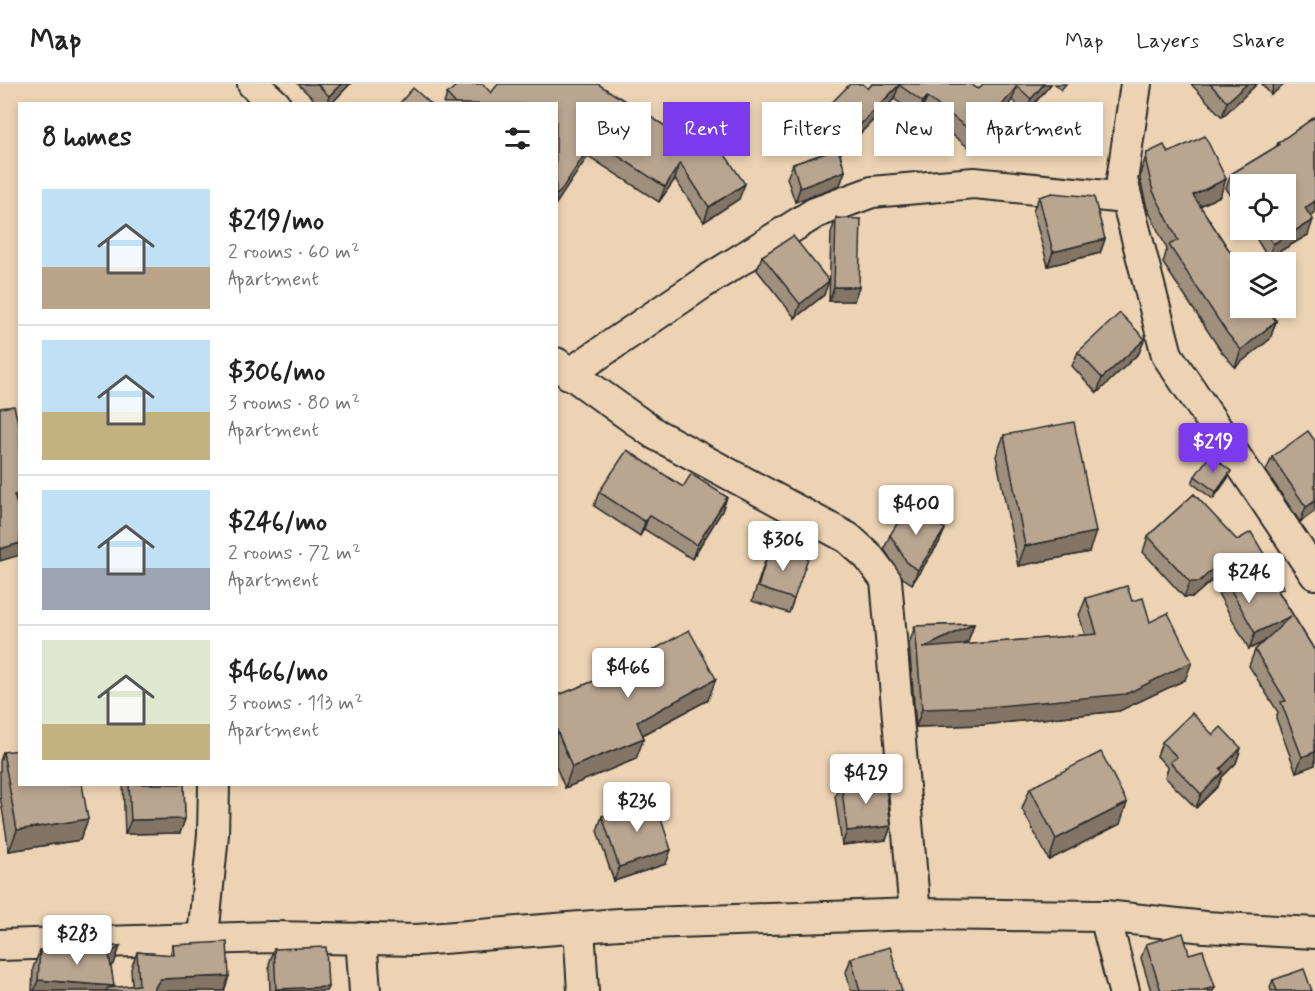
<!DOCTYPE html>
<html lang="en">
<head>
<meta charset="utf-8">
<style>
  :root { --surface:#fff; --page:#f2f2f2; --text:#222; --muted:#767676; --line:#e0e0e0; --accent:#7c3aed }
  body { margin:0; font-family:Mynerve,sans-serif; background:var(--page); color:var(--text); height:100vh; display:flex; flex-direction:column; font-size:22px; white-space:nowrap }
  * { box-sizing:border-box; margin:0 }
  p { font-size:20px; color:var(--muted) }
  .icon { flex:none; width:33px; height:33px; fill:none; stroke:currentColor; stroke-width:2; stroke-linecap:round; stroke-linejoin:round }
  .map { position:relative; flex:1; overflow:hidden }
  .drawer { position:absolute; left:18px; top:18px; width:540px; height:684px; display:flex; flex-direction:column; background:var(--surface); border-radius:0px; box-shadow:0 3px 9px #0003 }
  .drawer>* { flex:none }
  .top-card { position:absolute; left:576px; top:18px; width:570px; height:54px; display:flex; gap:12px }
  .buttons { position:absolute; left:1230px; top:90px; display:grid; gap:12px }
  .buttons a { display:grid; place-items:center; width:66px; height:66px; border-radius:0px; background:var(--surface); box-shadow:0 3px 9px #0003; font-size:30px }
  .price { position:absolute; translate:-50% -51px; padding:0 14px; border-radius:6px; background:#fff; color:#222; font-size:20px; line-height:39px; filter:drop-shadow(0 2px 3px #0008) }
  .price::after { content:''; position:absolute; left:50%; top:36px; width:18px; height:14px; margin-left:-9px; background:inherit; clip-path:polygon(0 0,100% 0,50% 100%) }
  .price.current { background:var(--accent); color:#fff }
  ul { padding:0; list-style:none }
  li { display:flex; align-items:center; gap:18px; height:150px; padding:0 24px }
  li+li { border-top:2px solid var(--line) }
  li span { display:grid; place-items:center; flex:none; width:168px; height:120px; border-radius:0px; color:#555 }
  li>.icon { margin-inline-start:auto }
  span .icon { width:72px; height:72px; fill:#fffc; stroke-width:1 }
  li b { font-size:26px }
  h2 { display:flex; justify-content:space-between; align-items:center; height:72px; padding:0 24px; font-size:26px }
  .pill { padding:0 21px; border-radius:0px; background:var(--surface); box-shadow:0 3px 9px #0003; font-size:21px; line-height:54px }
  .pill.current { background:var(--accent); color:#fff }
  header { display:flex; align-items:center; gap:36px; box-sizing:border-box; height:84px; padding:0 30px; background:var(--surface); border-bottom:2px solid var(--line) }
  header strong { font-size:28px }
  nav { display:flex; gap:33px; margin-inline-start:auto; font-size:21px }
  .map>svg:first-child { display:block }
</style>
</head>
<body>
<header>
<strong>Map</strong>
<nav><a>Map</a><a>Layers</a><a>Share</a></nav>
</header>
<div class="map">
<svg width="1315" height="907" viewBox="0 0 1315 907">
  <rect width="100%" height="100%" fill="#ecd3b4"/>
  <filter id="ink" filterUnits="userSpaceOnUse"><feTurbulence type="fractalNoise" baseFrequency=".0167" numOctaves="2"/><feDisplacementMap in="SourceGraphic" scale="12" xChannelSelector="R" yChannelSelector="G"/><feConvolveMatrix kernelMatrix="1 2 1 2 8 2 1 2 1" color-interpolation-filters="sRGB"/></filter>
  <g filter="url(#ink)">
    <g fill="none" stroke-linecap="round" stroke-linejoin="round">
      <defs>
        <g id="minor">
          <path d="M253,0L275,20"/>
          <path d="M1136,0L1122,96L1167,271L1315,490"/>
          <path d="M556,279L655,350L848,454L868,472L886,496L915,830"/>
          <path d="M569,290L703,199L815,129L872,108L974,99L1126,114"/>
          <path d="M1105,832L1124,907"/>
          <path d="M579,844L583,907"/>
          <path d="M203,854L213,750L214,700"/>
          <path d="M361,854L365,907"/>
          <path d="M0,861L273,853L417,856L619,840L915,830L1105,832L1205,843L1315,849"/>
        </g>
      </defs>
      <use href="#minor" stroke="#2b2b2b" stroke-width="34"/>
      <use href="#minor" stroke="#ecd3b4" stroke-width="30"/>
    </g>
    <g fill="#9f8f7d" stroke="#2b2b2b" stroke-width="1.5">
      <path d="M298,0H350L331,20H318Z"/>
      <path d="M598,0L739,115L704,138L675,95L659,118L588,72L556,20H444L447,10L491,9Z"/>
      <path d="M872,0H970L978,5L1051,0L1026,29L1012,16L973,67L922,27L918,32L894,15L840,70L845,87L840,101L795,118L787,94L793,80L828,68L809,50L815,36L868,5Z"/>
      <path d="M1055,0H1066L1061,6Z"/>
      <path d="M1191,0H1257L1222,33Z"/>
      <path d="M1262,0H1285L1271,11Z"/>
      <path d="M1315,33V128L1310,132L1308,151L1268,174L1251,146H1286L1240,100V128L1226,104L1231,90L1276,63L1278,59Z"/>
      <path d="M1147,69H1168L1226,95L1220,112L1200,122L1276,237L1270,255L1235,283L1221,267L1163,179L1167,165L1147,124L1140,95L1141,87Z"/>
      <path d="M1039,113L1105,155L1100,169L1048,182L1033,127Z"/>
      <path d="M836,134L854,217H829L831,149Z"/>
      <path d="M762,172L824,211L795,234L757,186Z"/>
      <path d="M1078,268L1139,269L1097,309L1072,282Z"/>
      <path d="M1004,351L1089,468L1018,482L996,372Z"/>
      <path d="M1315,357V427L1300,438L1266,387L1272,373Z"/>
      <path d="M1195,392L1228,394L1213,415L1192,399Z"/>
      <path d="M683,403L727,413L722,427L692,475L644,445L640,452L594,422L599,408Z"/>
      <path d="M1194,410L1281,511L1315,567V681L1296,688L1276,634L1278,628L1249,582L1255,566L1264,558L1249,565L1211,497L1193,513H1184L1143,468L1148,452Z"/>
      <path d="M945,445L939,459L912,500L903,494L884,465L890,451Z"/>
      <path d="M770,462L794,515L789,529L752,517Z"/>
      <path d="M1086,514L1132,517L1150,538L1185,596L1119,627L982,641L916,643L909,560L915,542L974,540L968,558L961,561L1085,551L1079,531Z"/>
      <path d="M628,580L708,616L643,651L636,675L565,704L556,683V612L627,584Z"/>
      <path d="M1213,651L1241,664L1236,679L1222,693L1218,702L1196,724L1165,693L1168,684L1157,672L1162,658Z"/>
      <path d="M3,668L88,735L80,756L9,767L0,712V677Z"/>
      <path d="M841,698H865L891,742L886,756L842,761L835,712Z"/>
      <path d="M123,700H184L185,735L180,749L125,750Z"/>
      <path d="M1030,704L1120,740L1049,776L1022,725Z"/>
      <path d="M602,732L666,780L614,797L597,747Z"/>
      <path d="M1146,860L1189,870L1215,903L1213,907H1151L1141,874Z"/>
      <path d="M173,861L229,892L224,907H32L33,884L40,866L120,862L114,880L111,882L113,904L132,902L131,885L137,868L170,871Z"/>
      <path d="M274,865L328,903L326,907H270L269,880Z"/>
      <path d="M851,874L902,907H851L846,888Z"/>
      <path d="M1273,896L1312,907H1271L1270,903Z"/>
    </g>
    <g fill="#827466" stroke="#2b2b2b" stroke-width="1.5">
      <path d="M341,0H350L331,20H327L329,12Z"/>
      <path d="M1044,0H1051L1026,29L1031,15Z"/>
      <path d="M1247,0H1257L1222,33L1227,18Z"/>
      <path d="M1274,0H1285L1271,11Z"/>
      <path d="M899,1L894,15L835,75L840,61Z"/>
      <path d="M1017,2L1012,16L973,67L978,52Z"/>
      <path d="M927,13L922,27L918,32L923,18Z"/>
      <path d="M594,56L588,72L556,120V111Z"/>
      <path d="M680,79L675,95L659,118L665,103Z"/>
      <path d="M845,87L840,101L795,118L800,104Z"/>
      <path d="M1226,95L1220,112L1187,128L1193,111Z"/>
      <path d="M745,100L739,115L704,138L709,123Z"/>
      <path d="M1315,117V128L1300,138L1305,124Z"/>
      <path d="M1313,136L1308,151L1268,174L1273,160Z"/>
      <path d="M1105,155L1100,169L1048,182L1053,168Z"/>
      <path d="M829,197L824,211L795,234L800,220Z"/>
      <path d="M834,203H859L854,217H829Z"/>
      <path d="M1276,237L1270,255L1235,283L1241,266Z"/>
      <path d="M1145,255L1139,269L1097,309L1102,294Z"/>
      <path d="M1231,387L1228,394L1213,415L1216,408Z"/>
      <path d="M20,410V423L8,425L14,411Z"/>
      <path d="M727,413L722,427L692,475L697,461Z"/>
      <path d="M1315,417V427L1300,438L1306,423Z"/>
      <path d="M649,431L644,445L640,452L645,438Z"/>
      <path d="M945,445L939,459L912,500L918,486Z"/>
      <path d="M1096,448L1089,468L1018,482L1025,462Z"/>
      <path d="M20,459V471L0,477V465Z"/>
      <path d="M1217,481L1211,497L1193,513H1184L1190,498Z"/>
      <path d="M1291,532L1285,548L1249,565L1255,549Z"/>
      <path d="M974,540L968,558L919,581L923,564Z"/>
      <path d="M1192,578L1185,596L1119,627L982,641L916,643L922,625Z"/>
      <path d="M716,595L708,616L629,658L637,638Z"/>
      <path d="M644,654L636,675L565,704L572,683Z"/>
      <path d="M1241,664L1236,679L1222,693L1218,702L1196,724L1201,710L1220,685Z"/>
      <path d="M1315,668V681L1296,688L1302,673Z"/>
      <path d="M1127,719L1120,740L1049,776L1056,755Z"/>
      <path d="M88,735L80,756L9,767L17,746Z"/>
      <path d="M185,735L180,749L125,750L131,736Z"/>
      <path d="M891,742L886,756L842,761L847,747Z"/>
      <path d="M671,766L666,780L614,797L619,783Z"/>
      <path d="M120,862L114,880L102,888L109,870Z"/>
      <path d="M229,892L224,907H153L160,895Z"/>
      <path d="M38,896L114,902L112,907H34Z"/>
      <path d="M328,903L326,907H275L276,905Z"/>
      <path d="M1215,903L1213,907H1200Z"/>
    </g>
    <g fill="#b9a691" stroke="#2b2b2b" stroke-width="1.5">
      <path d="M317,0H341L329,12Z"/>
      <path d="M458,0H483L491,9L498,0H598L702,65L715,56L745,100L709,123L680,79L665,103L594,56L560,108L556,111V20H456L447,10Z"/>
      <path d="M850,0H863L868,5L872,0H970L978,5L983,0H1044L1031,15L1017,2L978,52L927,13L923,18L899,1L840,61L815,36Z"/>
      <path d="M1210,0H1247L1227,18Z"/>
      <path d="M413,4L431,20H399Z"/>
      <path d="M1315,33V117L1305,124L1313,136L1273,160L1264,146H1286V100H1240V105L1231,90L1279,61L1278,59Z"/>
      <path d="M1205,52L1226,95L1193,111L1240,183V224H1267L1276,237L1241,266L1227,249L1169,161L1178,156L1153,107L1146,78L1147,69L1164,61L1168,69Z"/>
      <path d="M838,65L845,87L800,104L793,80Z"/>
      <path d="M1052,109L1094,113L1105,155L1053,168L1039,113Z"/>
      <path d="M836,134L861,135L859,203H834Z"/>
      <path d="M793,152L829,197L800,220L762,172Z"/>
      <path d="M1120,229L1145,255L1102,294L1078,268Z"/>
      <path d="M14,322L20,346V410L14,411L20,430V459L0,465V324Z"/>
      <path d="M1074,338L1096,448L1025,462L1004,351Z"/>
      <path d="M1308,347L1315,357V417L1306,423L1272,373Z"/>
      <path d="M627,366L683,403L691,390L727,413L697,461L649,431L645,438L599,408Z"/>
      <path d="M1210,371L1231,387L1216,408L1195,392Z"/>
      <path d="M1194,410L1237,456L1251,448L1284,504L1278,507L1315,567V668L1302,673L1281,618L1286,617L1255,566L1291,532L1255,549L1217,481L1199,498H1190L1148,452Z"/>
      <path d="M909,421L945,445L918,486L908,480L890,451Z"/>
      <path d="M770,462L808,474L794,515L758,503Z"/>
      <path d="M1127,502L1132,517L1143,514L1150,538L1168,529L1192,578L1126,610L989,623L922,625L915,542L974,540L923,564L1097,550L1086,514Z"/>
      <path d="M689,546L716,595L637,638L644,654L572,683L556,644V612L630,583L628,580Z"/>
      <path d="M1192,629L1213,651L1221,643L1241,664L1220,685L1223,688L1201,710L1170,678L1177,673L1162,658Z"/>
      <path d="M20,666V700H82L88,735L17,746L3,668Z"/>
      <path d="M1101,668L1127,719L1056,755L1030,704Z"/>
      <path d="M865,694V698L885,696L891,742L847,747L841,698Z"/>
      <path d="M129,700H184L185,735L131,736Z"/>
      <path d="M655,716L671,766L619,783L602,732Z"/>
      <path d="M1183,849L1189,870L1203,866L1215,903L1200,907H1161L1146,860Z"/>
      <path d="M227,858L229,892L160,895L153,907H106L108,904L139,901L137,868L174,871L173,861Z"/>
      <path d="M120,862L109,870L114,902L38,896L40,866Z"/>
      <path d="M326,863L328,903L276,905L274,865Z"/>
      <path d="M890,863L902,907H860L851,874Z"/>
      <path d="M1304,885L1312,907H1277L1273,896Z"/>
    </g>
  </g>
</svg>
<div class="buttons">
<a><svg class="icon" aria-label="locate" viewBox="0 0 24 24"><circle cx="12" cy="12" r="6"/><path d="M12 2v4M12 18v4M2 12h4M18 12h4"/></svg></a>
<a><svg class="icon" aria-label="layers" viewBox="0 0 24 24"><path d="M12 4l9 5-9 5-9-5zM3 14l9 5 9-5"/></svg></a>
</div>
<b class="price current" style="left:1213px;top:390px">$219</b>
<b class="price" style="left:916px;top:452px">$400</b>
<b class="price" style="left:783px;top:488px">$306</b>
<b class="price" style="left:1249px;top:520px">$246</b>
<b class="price" style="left:628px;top:615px">$466</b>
<b class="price" style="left:866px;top:721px">$429</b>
<b class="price" style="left:637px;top:749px">$236</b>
<b class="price" style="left:77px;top:882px">$283</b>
<div class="top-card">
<a class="pill">Buy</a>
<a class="pill current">Rent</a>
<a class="pill">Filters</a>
<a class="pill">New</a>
<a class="pill">Apartment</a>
</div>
<section class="drawer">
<h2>8 homes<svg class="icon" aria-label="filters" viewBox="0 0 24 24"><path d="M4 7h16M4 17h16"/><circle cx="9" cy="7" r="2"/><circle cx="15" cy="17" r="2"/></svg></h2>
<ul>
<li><span style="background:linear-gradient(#bfe0f5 65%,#b9a48a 0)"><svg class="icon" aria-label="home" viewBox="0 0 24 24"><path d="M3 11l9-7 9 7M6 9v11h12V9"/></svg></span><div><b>$219/mo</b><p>2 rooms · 60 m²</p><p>Apartment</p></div></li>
<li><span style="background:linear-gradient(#bfe0f5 60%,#c2b280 0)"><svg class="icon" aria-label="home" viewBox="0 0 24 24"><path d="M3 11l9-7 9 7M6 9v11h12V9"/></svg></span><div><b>$306/mo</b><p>3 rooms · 80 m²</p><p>Apartment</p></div></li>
<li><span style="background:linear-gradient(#bfe0f5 65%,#9aa5b1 0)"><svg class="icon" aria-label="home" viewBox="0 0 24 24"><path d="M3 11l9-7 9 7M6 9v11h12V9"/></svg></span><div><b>$246/mo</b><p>2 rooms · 72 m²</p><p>Apartment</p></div></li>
<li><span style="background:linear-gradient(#dfe7d0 70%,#c2b280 0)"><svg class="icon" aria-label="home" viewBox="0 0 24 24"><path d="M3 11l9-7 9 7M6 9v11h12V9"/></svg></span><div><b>$466/mo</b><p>3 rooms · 113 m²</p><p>Apartment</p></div></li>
</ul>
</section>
</div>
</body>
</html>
